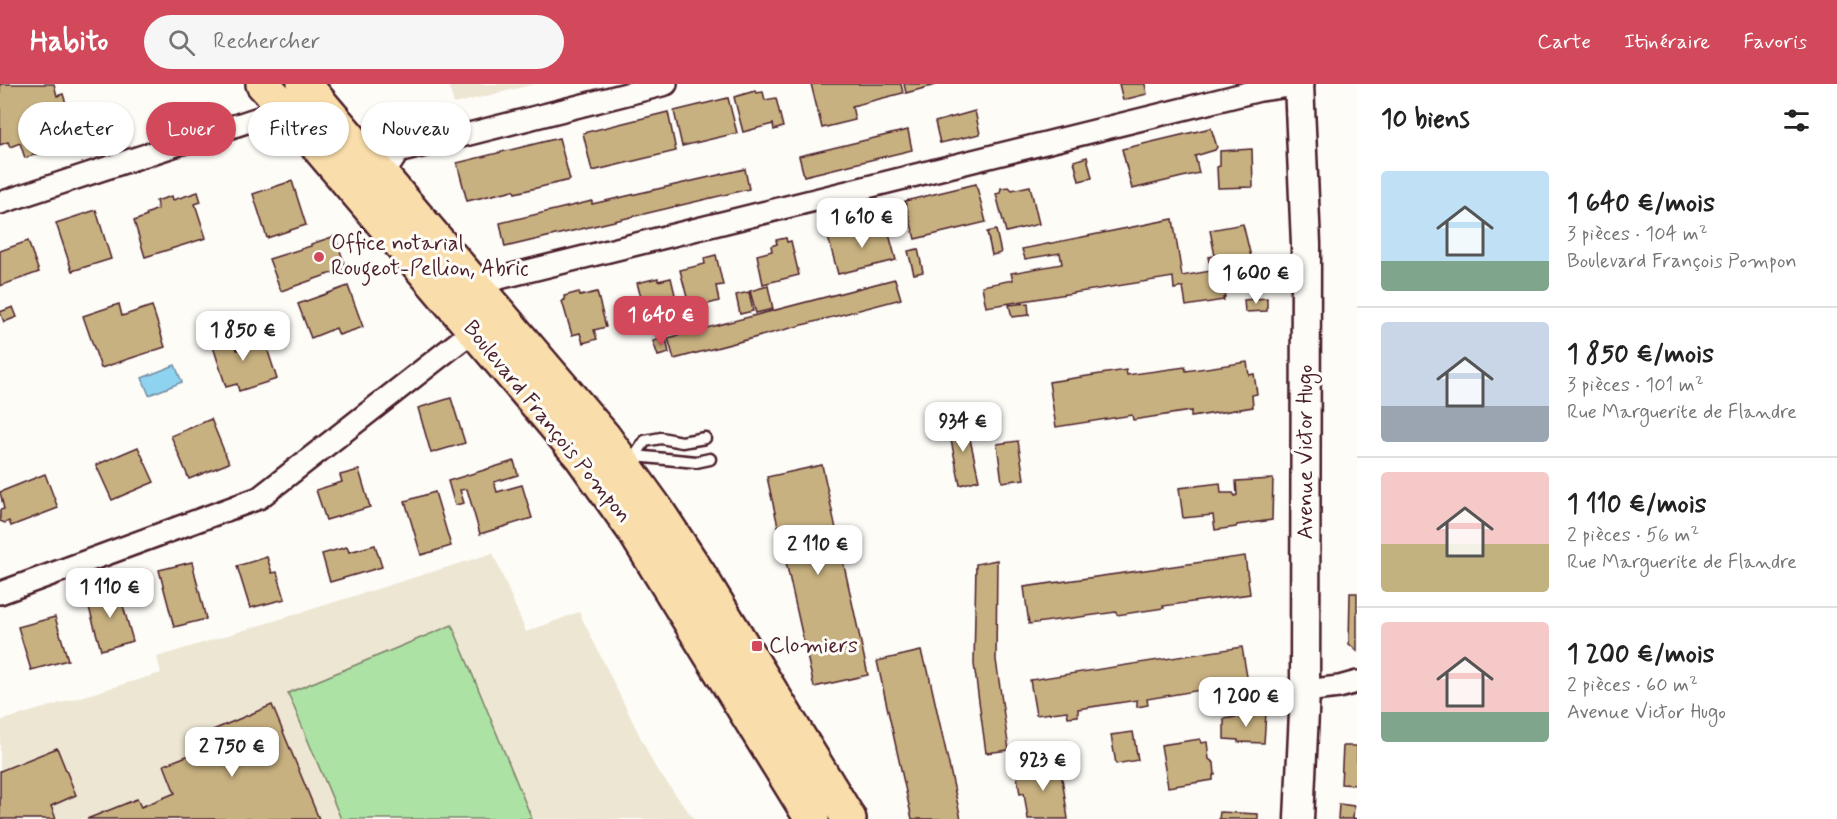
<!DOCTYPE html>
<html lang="fr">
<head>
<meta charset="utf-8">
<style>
  :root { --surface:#fff; --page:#f6f6f6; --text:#222; --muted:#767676; --line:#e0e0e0; --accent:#d1495b }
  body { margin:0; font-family:Mynerve,sans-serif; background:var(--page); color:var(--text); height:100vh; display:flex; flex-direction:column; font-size:22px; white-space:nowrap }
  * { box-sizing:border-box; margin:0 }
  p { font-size:20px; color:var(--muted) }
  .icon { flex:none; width:33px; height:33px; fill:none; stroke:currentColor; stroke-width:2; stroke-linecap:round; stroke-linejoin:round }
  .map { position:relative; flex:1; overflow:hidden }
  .panel { display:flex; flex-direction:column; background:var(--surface); width:480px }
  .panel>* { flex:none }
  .guide { position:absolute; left:18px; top:18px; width:570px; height:54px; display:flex; gap:12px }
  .price { position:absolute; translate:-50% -51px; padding:0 14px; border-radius:12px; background:#fff; color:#222; font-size:20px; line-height:39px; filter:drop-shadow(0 2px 3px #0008) }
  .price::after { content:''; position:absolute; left:50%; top:36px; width:18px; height:14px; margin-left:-9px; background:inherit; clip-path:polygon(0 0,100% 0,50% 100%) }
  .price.active { background:var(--accent); color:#fff }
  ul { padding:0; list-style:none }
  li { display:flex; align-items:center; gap:18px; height:150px; padding:0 24px }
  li+li { border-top:2px solid var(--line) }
  li span { display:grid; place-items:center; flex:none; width:168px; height:120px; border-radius:6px; color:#555 }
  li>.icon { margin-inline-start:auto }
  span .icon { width:72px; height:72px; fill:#fffc; stroke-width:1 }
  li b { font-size:26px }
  h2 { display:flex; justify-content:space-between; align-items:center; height:72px; padding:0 24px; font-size:26px }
  .tag { padding:0 21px; border-radius:27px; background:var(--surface); box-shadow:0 2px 4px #0004; font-size:21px; line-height:54px }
  .tag.active { background:var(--accent); color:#fff }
  header { display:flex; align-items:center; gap:36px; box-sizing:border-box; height:84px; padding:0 30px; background:var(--accent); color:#fff }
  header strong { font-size:28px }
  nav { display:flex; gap:33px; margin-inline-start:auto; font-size:21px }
  .search { width:420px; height:54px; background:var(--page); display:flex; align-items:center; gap:15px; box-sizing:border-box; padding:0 21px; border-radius:33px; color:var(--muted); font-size:22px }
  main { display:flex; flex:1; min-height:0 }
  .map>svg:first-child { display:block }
</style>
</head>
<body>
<header>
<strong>Habito</strong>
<div class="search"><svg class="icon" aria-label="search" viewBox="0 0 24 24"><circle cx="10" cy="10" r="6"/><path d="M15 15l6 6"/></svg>Rechercher</div>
<nav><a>Carte</a><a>Itinéraire</a><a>Favoris</a></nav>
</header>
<main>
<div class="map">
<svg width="1357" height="735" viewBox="0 0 1357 735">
  <rect width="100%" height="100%" fill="#fdfcf7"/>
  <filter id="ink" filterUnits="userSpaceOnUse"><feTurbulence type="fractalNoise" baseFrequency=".0167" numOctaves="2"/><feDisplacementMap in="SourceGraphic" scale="12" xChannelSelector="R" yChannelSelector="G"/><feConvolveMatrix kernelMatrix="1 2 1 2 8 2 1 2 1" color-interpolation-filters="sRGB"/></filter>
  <g filter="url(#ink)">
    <g fill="#ede6d3">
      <path d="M448,0H535L454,20Z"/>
      <path d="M493,469L526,548L579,528L655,683L694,735H0V637L161,589L157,573Z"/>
    </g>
    <path fill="#ace2a4" stroke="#7b8068" stroke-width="1.5" d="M452,541L532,735H341L288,609Z"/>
    <path fill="#8ed4f0" stroke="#738ca1" stroke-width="1.5" d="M175,281L182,298L149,311L142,294Z"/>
    <g fill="#c8b180" stroke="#4a1f2b" stroke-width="1.5">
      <path d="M0,0H54L57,12L63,10L68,26L48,32L50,39L46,44L49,53L58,50L62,61L25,74L20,59L10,63L8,58L0,61Z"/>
      <path d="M811,0H901L903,9L852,22L855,36L822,44Z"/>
      <path d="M904,0H939L906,9Z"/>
      <path d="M1119,0H1145L1147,10L1123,16Z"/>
      <path d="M755,7L756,9L763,8L765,16L776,14L783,43L774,46L773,40L743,48L734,13Z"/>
      <path d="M728,14L737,49L682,62L674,27Z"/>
      <path d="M975,27L980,50L940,59L935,38Z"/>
      <path d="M668,28L676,67L592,87L583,49Z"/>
      <path d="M1211,44L1217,63L1215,66L1195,72L1199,89L1132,105L1122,65Z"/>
      <path d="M908,46L912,66L804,92L799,72Z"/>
      <path d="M559,54L570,96L515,109L514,106L467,117L457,79Z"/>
      <path d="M1252,65L1253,103L1218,104L1217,83L1220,82V67Z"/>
      <path d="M1087,73L1092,94L1079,97L1074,77Z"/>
      <path d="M745,85L749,105L505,163L500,139L592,117V120Z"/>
      <path d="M292,97L306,141L267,154L253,110Z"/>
      <path d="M976,100L986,138L915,155L905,117Z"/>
      <path d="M1030,102L1039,140L1006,148L996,110L1000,109L1001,104L1009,103L1012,106Z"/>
      <path d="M198,108L201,118L195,120L206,154L145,173L134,137L147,132L146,130L158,125L156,117L172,112L173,116Z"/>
      <path d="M96,126L111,175L72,187L56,139Z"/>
      <path d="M1173,135L1182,192L1211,187L1208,173L1215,172L1210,146L1243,140L1253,181H1251L1253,198L1223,202L1225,213L1223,214L1224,216L1186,222L1183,203L1174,205L1173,193L986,223L982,202L1013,196L1011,189L1062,180L1060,169L1025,175L1022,165Z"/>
      <path d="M886,139L896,176L838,190L828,153Z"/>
      <path d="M996,146L1001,169L992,171L987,148Z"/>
      <path d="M335,152L346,184L281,207L269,175L311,162V160Z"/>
      <path d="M786,154L787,158L791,157L799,191L763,200L757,171L772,167L771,162L777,160L776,156Z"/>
      <path d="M28,157L39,188L0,202V167Z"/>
      <path d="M918,165L923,188L914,190L908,167Z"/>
      <path d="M716,171L723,201L716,202L719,217L690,225L680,186L705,180L704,174Z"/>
      <path d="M658,194V197L671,194L678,223L646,231L637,199Z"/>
      <path d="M895,195L901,215L674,275L668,254Z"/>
      <path d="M348,202L363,243L339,251L336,244L311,254L298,220Z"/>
      <path d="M768,202L773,225L756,229L750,207Z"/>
      <path d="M579,208L580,212L597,208L606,243L594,246L597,255L583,259L580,249L572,251L562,217L565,216L564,212Z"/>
      <path d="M749,208L753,227L740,230L736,211Z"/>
      <path d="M1267,214V227L1245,228L1244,216Z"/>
      <path d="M1028,219L1029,231L1012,233L1009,221Z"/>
      <path d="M119,220L122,232L152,222L165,263L101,284L83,232Z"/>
      <path d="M13,223L17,233L4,238L0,228Z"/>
      <path d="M231,246L237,266L265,258L277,295L239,307L237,300L226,303L210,253Z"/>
      <path d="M666,254L669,269L658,272L653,257Z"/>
      <path d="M1247,278L1249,291L1254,290L1257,310L1252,311L1253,323L1191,333V327L1133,336L1132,331L1056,343L1049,298L1126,286L1127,291L1185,283L1186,287Z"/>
      <path d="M451,314L465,359L431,369L418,324Z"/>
      <path d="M211,335L229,379L189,395L171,352Z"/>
      <path d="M966,337L979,396L960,401L948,341Z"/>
      <path d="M1018,357L1024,395L1002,398L997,360Z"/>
      <path d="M138,363L154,398L112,416L96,381Z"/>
      <path d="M514,377L518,391L494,398L497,408L522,401L532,434L480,450L467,405L460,406L464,419L455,421L448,397Z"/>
      <path d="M822,381L868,591L814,603L767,393Z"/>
      <path d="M359,386L370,423L326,436L316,406L342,398L340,391Z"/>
      <path d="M45,390L58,424L11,442L9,437L5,439L0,437V426L4,425L0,408Z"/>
      <path d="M1273,395L1272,436L1237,441L1236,443L1215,446L1213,431L1183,434L1179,404L1220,399L1221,409H1233L1235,412L1237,411L1236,397Z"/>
      <path d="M435,408L451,462L421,471L405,417Z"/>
      <path d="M375,461L382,483L330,498L322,470L347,463L349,468Z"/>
      <path d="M1245,472L1250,510L1163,522L1164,524L1117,531L1116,528L1029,540L1024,503Z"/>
      <path d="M267,473L272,489L277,488L285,515L250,524L237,482Z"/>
      <path d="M997,476L996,576L1009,666L986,669L974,580L976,480Z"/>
      <path d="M192,478L206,535L174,543L159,486Z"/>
      <path d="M118,504L133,557L101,566L86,513Z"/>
      <path d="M1350,509H1357V567L1349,560Z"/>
      <path d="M55,533L68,576L31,586L18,543Z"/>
      <path d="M1242,563L1248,599L1216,604L1217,611L1207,613L1206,605L1147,615L1148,621L1137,623V616L1078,625V632L1068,633L1067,627L1036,631L1030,596Z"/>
      <path d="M921,567L925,582H927L961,735H912L877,577Z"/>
      <path d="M272,621L319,735H87L137,715L141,723L175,709L164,681L192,670L187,657Z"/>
      <path d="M1266,628L1264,659L1238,658V656L1224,655V635Z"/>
      <path d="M1133,648L1138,676L1116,680L1111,651Z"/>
      <path d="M1200,655L1201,659L1207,658L1209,675L1214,679L1215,691H1213V696L1168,703L1161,661Z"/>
      <path d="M1343,662H1357V701L1341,700Z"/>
      <path d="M57,664L76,711L51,722L56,735H0V687Z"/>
      <path d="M1060,680L1068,735H1028L1024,709L1020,710L1016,686Z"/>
      <path d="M1339,720L1354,722L1353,734L1357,735H1338Z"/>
      <path d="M1220,728L1258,730V735H1219Z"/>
    </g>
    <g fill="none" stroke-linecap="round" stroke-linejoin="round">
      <defs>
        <g id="service">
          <path d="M635,372L645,357L661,354L682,358L705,354"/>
          <path d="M632,383L635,372L696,378L710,375"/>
        </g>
        <g id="minor">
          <path d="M382,93L398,68L666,0"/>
          <path d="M0,119L286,25"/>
          <path d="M475,200L1260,6L1303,0"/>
          <path d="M0,509L259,414L474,246"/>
          <path d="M1305,607L1339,603L1357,598"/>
        </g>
        <path id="secondary" d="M1299,0L1306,160L1305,607L1299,735"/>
        <g id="primary">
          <path d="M263,0L286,25L581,372L633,445L812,735"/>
          <path d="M304,0L604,353L656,425L698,489L849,735"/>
        </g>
      </defs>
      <use href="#service" stroke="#4a1f2b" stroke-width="15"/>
      <use href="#minor" stroke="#4a1f2b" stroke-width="26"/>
      <use href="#secondary" stroke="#4a1f2b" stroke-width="33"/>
      <use href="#primary" stroke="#4a1f2b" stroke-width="38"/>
      <use href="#service" stroke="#fdfcf7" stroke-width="10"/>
      <use href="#minor" stroke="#fdfcf7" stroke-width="21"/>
      <use href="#secondary" stroke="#fdfcf7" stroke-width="28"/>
      <use href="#primary" stroke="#f9deab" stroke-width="33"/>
    </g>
  </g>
  <g fill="#d1495b" stroke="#fdfcf7" stroke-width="2">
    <circle cx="319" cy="173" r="6"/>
    <rect x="751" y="556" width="12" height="12" rx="3"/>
  </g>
  <g text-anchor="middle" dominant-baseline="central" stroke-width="6" stroke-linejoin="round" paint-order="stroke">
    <g font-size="22" fill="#4a1f2b" stroke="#fdfcf7" text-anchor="start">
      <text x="331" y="160">Office notarial<tspan x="331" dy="25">Rougeot-Pellion, Abric</tspan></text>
      <text x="769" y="562">Clomiers</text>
    </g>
    <g font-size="22" fill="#4a1f2b" stroke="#fdfcf7">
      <text transform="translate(547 338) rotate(51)">Boulevard François Pompon</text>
      <text transform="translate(1306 368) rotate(-90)">Avenue Victor Hugo</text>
    </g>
  </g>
</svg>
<b class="price" style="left:862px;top:165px">1 610 €</b>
<b class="price" style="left:1256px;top:221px">1 600 €</b>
<b class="price active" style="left:661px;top:263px">1 640 €</b>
<b class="price" style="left:243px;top:278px">1 850 €</b>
<b class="price" style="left:963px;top:369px">934 €</b>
<b class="price" style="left:818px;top:492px">2 110 €</b>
<b class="price" style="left:110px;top:535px">1 110 €</b>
<b class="price" style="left:1246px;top:644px">1 200 €</b>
<b class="price" style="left:232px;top:694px">2 750 €</b>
<b class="price" style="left:1043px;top:708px">923 €</b>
<div class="guide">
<a class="tag">Acheter</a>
<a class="tag active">Louer</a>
<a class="tag">Filtres</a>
<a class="tag">Nouveau</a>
</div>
</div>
<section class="panel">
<h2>10 biens<svg class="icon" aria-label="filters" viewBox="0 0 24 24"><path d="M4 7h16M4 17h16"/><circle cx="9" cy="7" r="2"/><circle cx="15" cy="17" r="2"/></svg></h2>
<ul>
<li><span style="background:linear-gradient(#bfe0f5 75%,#7fa58c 0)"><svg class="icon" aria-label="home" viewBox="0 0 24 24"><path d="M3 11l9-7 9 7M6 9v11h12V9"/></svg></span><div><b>1 640 €/mois</b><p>3 pièces · 104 m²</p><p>Boulevard François Pompon</p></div></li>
<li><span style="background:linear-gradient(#c9d6e8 70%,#9aa5b1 0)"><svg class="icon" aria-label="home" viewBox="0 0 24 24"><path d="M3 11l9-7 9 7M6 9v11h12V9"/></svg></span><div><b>1 850 €/mois</b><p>3 pièces · 101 m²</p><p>Rue Marguerite de Flandre</p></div></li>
<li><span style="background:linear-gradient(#f6c9c9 60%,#c2b280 0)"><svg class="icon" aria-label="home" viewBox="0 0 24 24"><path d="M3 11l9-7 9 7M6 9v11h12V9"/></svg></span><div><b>1 110 €/mois</b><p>2 pièces · 56 m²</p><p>Rue Marguerite de Flandre</p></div></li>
<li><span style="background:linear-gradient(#f6c9c9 75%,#7fa58c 0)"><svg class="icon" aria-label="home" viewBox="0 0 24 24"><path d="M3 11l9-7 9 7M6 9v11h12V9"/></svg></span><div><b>1 200 €/mois</b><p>2 pièces · 60 m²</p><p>Avenue Victor Hugo</p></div></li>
</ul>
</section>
</main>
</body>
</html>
